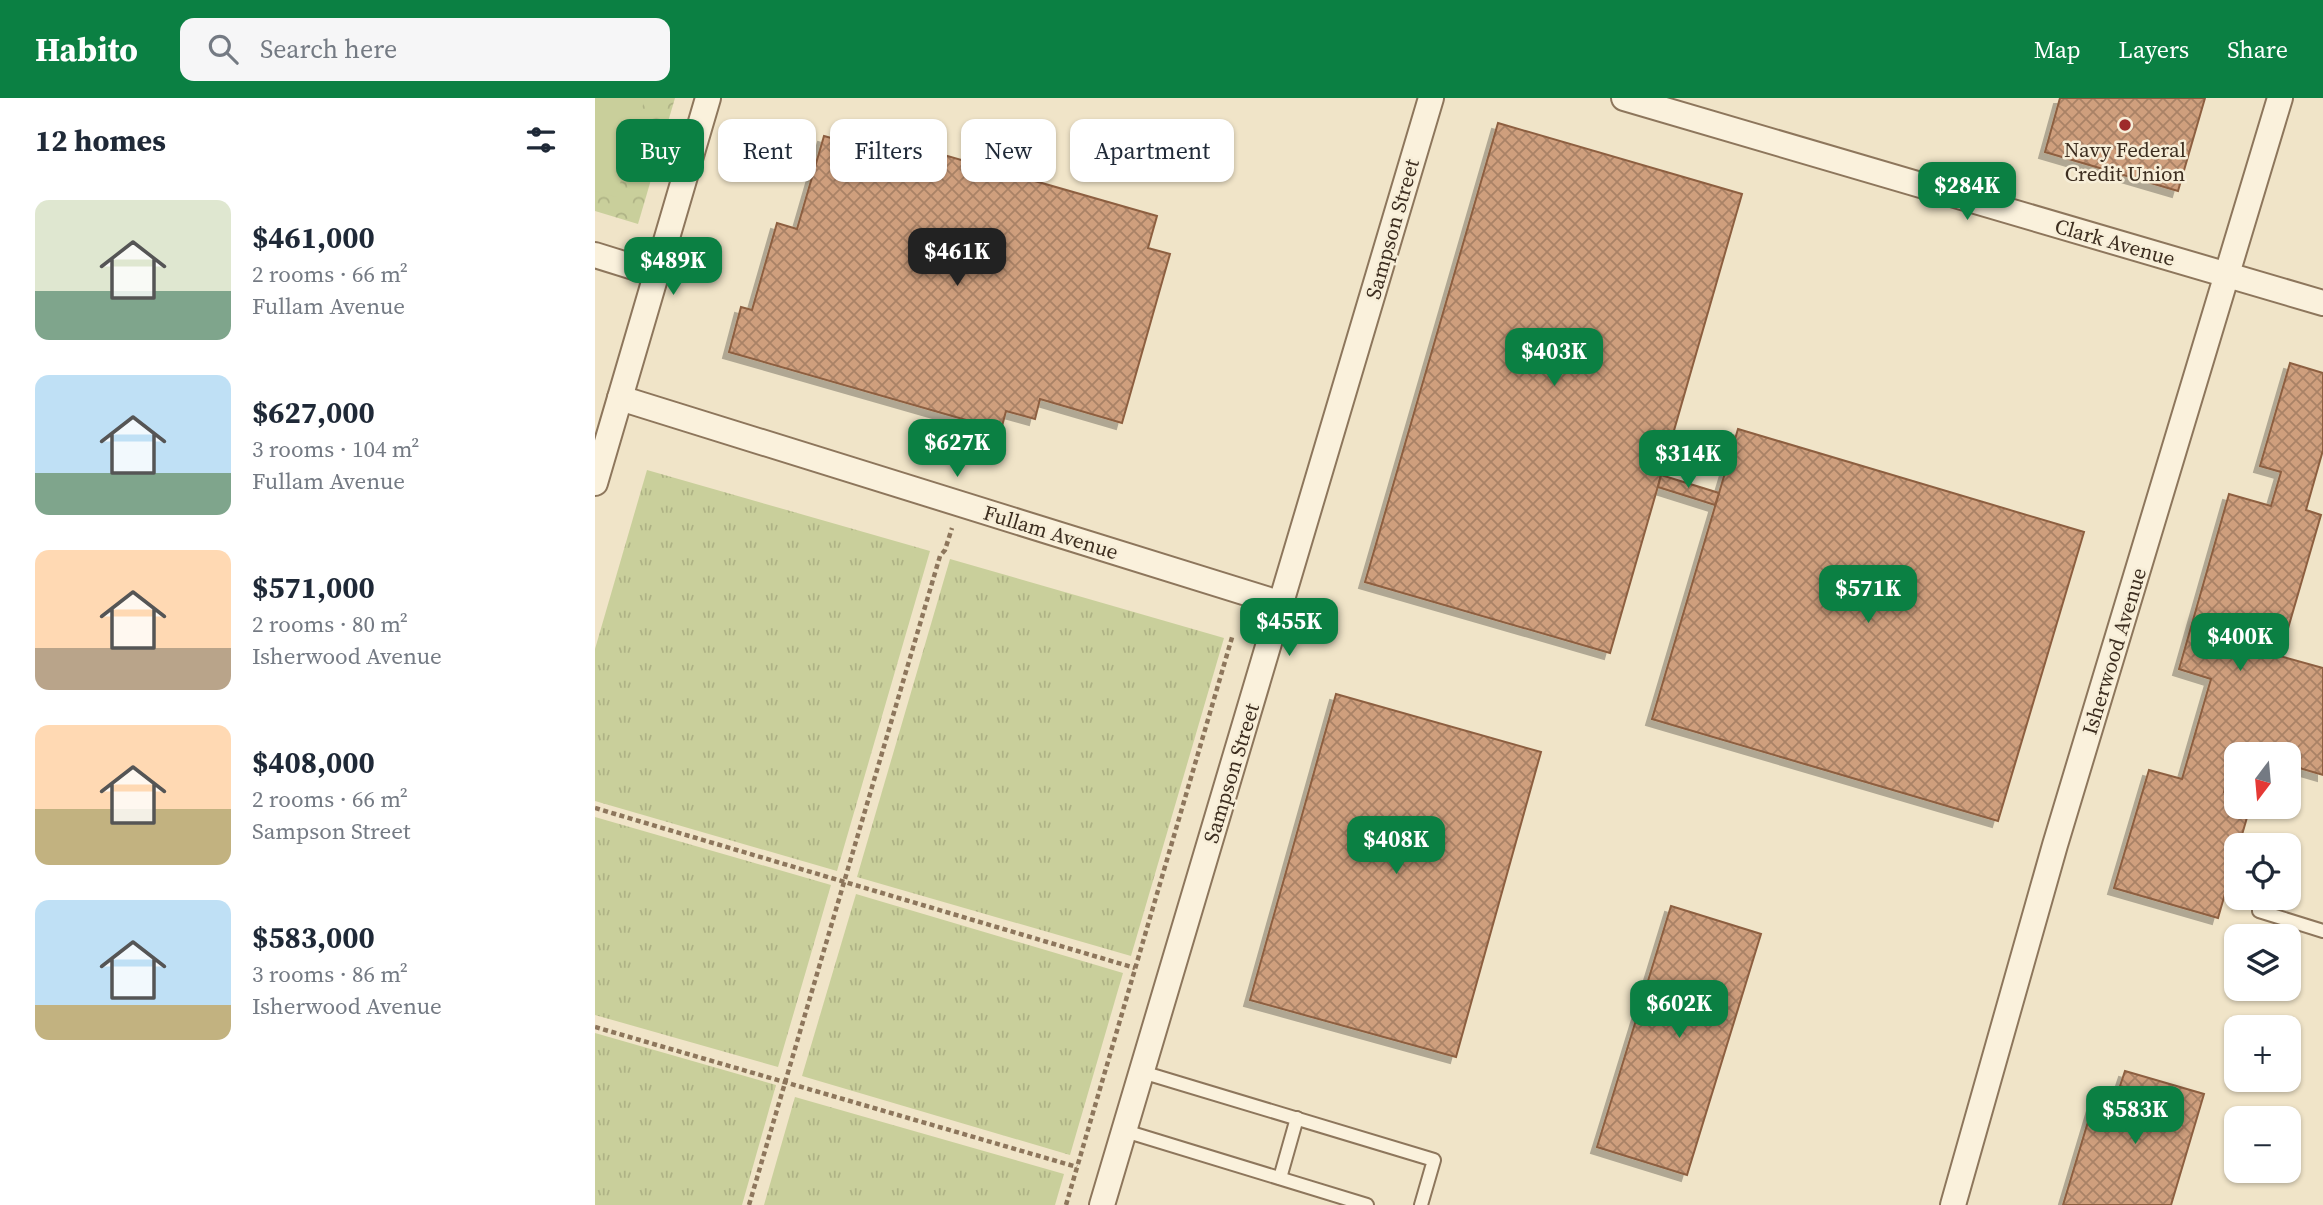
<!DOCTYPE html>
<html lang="en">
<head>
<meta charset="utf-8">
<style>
  :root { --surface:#fff; --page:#f6f6f7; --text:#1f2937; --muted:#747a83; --accent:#0b8043 }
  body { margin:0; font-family:"Source Serif 4",serif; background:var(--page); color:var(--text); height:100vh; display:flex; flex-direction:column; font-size:26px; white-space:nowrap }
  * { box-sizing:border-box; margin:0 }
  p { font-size:23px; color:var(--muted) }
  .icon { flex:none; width:38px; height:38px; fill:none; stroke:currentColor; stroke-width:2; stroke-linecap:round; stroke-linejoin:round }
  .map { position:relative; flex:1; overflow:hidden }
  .details { display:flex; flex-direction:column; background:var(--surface); width:595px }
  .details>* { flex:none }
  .banner { position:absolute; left:21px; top:21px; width:665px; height:63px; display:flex; gap:14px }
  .needle { width:46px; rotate:196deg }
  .tools { position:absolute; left:1629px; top:644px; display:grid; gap:14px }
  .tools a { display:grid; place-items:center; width:77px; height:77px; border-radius:14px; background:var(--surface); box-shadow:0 2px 5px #0004; font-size:35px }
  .price { position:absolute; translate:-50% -60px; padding:0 16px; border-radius:14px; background:var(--accent); color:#fff; font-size:23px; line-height:46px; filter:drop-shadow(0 2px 4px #0008) }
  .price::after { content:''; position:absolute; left:50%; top:42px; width:21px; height:16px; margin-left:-10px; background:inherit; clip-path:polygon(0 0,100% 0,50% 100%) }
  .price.current { background:#222; color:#fff }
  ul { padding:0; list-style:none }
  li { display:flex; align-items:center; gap:21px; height:175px; padding:0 35px }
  li span { display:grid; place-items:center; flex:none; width:196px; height:140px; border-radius:14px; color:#555 }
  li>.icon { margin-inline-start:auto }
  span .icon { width:84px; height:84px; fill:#fffc; stroke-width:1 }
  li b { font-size:30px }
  h2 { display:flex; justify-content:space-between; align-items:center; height:84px; padding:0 35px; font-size:30px }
  .chip { padding:0 24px; border-radius:14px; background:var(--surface); box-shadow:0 2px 5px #0004; font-size:24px; line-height:63px }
  .chip.current { background:var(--accent); color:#fff }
  header { display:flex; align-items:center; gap:42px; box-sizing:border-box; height:98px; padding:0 35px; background:var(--accent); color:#fff }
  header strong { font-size:33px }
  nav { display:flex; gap:38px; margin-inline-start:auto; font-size:24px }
  .search { width:490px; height:63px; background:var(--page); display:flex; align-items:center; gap:18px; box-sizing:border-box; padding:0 24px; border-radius:14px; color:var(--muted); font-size:26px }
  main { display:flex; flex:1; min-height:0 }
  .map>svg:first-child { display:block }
</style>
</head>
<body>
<header>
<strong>Habito</strong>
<div class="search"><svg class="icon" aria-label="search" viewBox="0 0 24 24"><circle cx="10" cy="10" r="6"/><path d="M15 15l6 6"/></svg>Search here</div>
<nav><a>Map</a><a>Layers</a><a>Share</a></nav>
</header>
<main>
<section class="details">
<h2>12 homes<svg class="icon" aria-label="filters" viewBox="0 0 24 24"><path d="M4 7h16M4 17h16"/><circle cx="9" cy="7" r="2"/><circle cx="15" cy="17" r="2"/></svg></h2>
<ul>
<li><span style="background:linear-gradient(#dfe7d0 65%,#7fa58c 0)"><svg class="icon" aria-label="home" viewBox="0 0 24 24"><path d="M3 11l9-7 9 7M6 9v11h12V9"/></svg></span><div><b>$461,000</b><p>2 rooms · 66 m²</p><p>Fullam Avenue</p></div></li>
<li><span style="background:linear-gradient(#bfe0f5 70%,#7fa58c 0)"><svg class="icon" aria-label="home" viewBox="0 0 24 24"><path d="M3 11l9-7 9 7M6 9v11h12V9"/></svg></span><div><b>$627,000</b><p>3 rooms · 104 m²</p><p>Fullam Avenue</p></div></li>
<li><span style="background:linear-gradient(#ffd9b3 70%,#b9a48a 0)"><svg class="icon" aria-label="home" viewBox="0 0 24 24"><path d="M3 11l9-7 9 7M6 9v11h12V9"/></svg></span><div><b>$571,000</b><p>2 rooms · 80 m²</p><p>Isherwood Avenue</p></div></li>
<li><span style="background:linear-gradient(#ffd9b3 60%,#c2b280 0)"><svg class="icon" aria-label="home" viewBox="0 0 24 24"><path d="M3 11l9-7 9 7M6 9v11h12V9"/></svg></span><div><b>$408,000</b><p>2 rooms · 66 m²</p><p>Sampson Street</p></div></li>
<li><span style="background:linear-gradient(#bfe0f5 75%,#c2b280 0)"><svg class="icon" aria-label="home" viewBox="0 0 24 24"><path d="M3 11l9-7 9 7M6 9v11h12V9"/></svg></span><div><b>$583,000</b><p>3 rooms · 86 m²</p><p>Isherwood Avenue</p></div></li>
</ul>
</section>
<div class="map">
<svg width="1728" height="1107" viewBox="0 0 1728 1107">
  <defs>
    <pattern id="grass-tufts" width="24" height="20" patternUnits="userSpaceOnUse" patternTransform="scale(1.75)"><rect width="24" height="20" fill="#c9cf9b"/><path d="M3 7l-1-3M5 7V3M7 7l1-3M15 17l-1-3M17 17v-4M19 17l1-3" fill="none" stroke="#aeb285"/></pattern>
    <pattern id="forest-crowns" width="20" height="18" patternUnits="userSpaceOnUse" patternTransform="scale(1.75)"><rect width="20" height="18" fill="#c9cf9b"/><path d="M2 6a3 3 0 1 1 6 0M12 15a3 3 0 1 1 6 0" fill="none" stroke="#aeb285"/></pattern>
    <pattern id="building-cross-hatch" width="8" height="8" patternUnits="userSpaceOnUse" patternTransform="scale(1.75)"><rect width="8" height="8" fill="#cf9f7d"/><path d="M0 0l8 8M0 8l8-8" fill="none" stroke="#a98266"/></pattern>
    <filter id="shadow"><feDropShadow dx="-6" dy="6" stdDeviation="0" flood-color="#0004"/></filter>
  </defs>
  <rect width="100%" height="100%" fill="#f0e4c8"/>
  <g fill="url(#grass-tufts)">
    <path d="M52,372L335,453L242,773L0,703V551Z"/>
    <path d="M355,461L629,540L536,858L262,779Z"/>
    <path d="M0,719L236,787L183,969L0,917Z"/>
    <path d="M261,796L528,875L475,1057L207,978Z"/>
    <path d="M0,935L181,987L147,1107H0Z"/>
    <path d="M200,999L469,1076L460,1107H169Z"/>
  </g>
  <path fill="url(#forest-crowns)" d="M0,0H80L43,126L0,113Z"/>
  <path fill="#c9cf9b" d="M0,0H50L21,99L0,93Z"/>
  <g fill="url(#building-cross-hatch)" stroke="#8d5f41" stroke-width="2" filter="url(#shadow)">
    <path d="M1465,0H1610L1583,93L1450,54Z"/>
    <path d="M903,25L1147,96L1015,555L770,484Z"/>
    <path d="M229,38L324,64L328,51L562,118L553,150L575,156L527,325L445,301L440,321L411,313L406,332L134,254L146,209L157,212L182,125L202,131Z"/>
    <path d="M1695,265L1728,275V352L1711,412L1726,417L1685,558L1728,570V677L1694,667V656H1658L1641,651L1629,694L1642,697V709H1655L1623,820L1519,790L1554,672L1587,681L1616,581L1584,571L1634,396L1676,408L1686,374L1665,368Z"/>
    <path d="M1143,331L1489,434L1403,723L1057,621Z"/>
    <path d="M1066,377L1124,395L1120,407L1063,389Z"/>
    <path d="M741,596L946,654L861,959L655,902Z"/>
    <path d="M1076,808L1166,836L1092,1077L1002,1049Z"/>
    <path d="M1530,973L1609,996L1576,1107H1468L1501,997L1538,1008L1542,993L1525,988Z"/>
  </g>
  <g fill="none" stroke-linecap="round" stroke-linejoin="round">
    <defs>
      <g id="lane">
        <path d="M1664,813L1728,833"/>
        <path d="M547,974L839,1062L826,1107"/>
        <path d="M530,1033L772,1107"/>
        <path d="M685,1080L702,1020"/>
      </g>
      <g id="street">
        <path d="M1029,0L1728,205"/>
        <path d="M0,157L61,176"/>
        <path d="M25,300L687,506"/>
        <path d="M0,385L113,0"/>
        <path d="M507,1107L836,0"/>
        <path d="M1358,1107L1460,747L1685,0"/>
      </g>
    </defs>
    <use href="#lane" stroke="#8d765c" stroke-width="16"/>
    <use href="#street" stroke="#8d765c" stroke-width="28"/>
    <g stroke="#8d765c" stroke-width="4.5" stroke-dasharray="5 3.5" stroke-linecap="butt">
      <path d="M0,710L540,870"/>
      <path d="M0,929L482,1069"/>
      <path d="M154,1107L345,458L350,452L357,430"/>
      <path d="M471,1107L638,536"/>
    </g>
    <use href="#lane" stroke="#faf1dc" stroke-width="12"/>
    <use href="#street" stroke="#faf1dc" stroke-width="24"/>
  </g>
  <circle fill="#9e2a2b" stroke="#f7eed8" stroke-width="2.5" cx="1530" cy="27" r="7"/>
  <g text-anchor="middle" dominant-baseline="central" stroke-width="5" stroke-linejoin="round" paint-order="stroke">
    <g font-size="21" fill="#3d2e20" stroke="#f7eed8">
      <text x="1530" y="51">Navy Federal<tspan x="1530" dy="24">Credit Union</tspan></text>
    </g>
    <g font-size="21" fill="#3d2e20" stroke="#f7eed8">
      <text transform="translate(797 131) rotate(-74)">Sampson Street</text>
      <text transform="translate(1520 144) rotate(16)">Clark Avenue</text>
      <text transform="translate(456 434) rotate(17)">Fullam Avenue</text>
      <text transform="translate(1519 553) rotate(-73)">Isherwood Avenue</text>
      <text transform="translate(636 675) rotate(-73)">Sampson Street</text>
    </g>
  </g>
</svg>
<div class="tools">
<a><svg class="needle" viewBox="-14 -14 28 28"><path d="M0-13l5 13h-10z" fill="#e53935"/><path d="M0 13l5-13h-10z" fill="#747a83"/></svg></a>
<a><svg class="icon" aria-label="locate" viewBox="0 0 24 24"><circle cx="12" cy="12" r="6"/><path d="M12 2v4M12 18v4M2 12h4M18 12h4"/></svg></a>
<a><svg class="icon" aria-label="layers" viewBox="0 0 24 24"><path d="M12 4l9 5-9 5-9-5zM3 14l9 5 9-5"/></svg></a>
<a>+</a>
<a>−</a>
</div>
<b class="price" style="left:1372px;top:124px">$284K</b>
<b class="price current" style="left:362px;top:190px">$461K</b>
<b class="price" style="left:78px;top:199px">$489K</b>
<b class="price" style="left:959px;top:290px">$403K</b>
<b class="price" style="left:362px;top:381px">$627K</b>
<b class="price" style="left:1093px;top:392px">$314K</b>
<b class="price" style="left:1273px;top:527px">$571K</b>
<b class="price" style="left:694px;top:560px">$455K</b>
<b class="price" style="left:1645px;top:575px">$400K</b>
<b class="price" style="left:801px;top:778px">$408K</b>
<b class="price" style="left:1084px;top:942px">$602K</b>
<b class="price" style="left:1540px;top:1048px">$583K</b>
<div class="banner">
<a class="chip current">Buy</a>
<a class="chip">Rent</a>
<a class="chip">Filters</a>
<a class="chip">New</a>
<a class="chip">Apartment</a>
</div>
</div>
</main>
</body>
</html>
